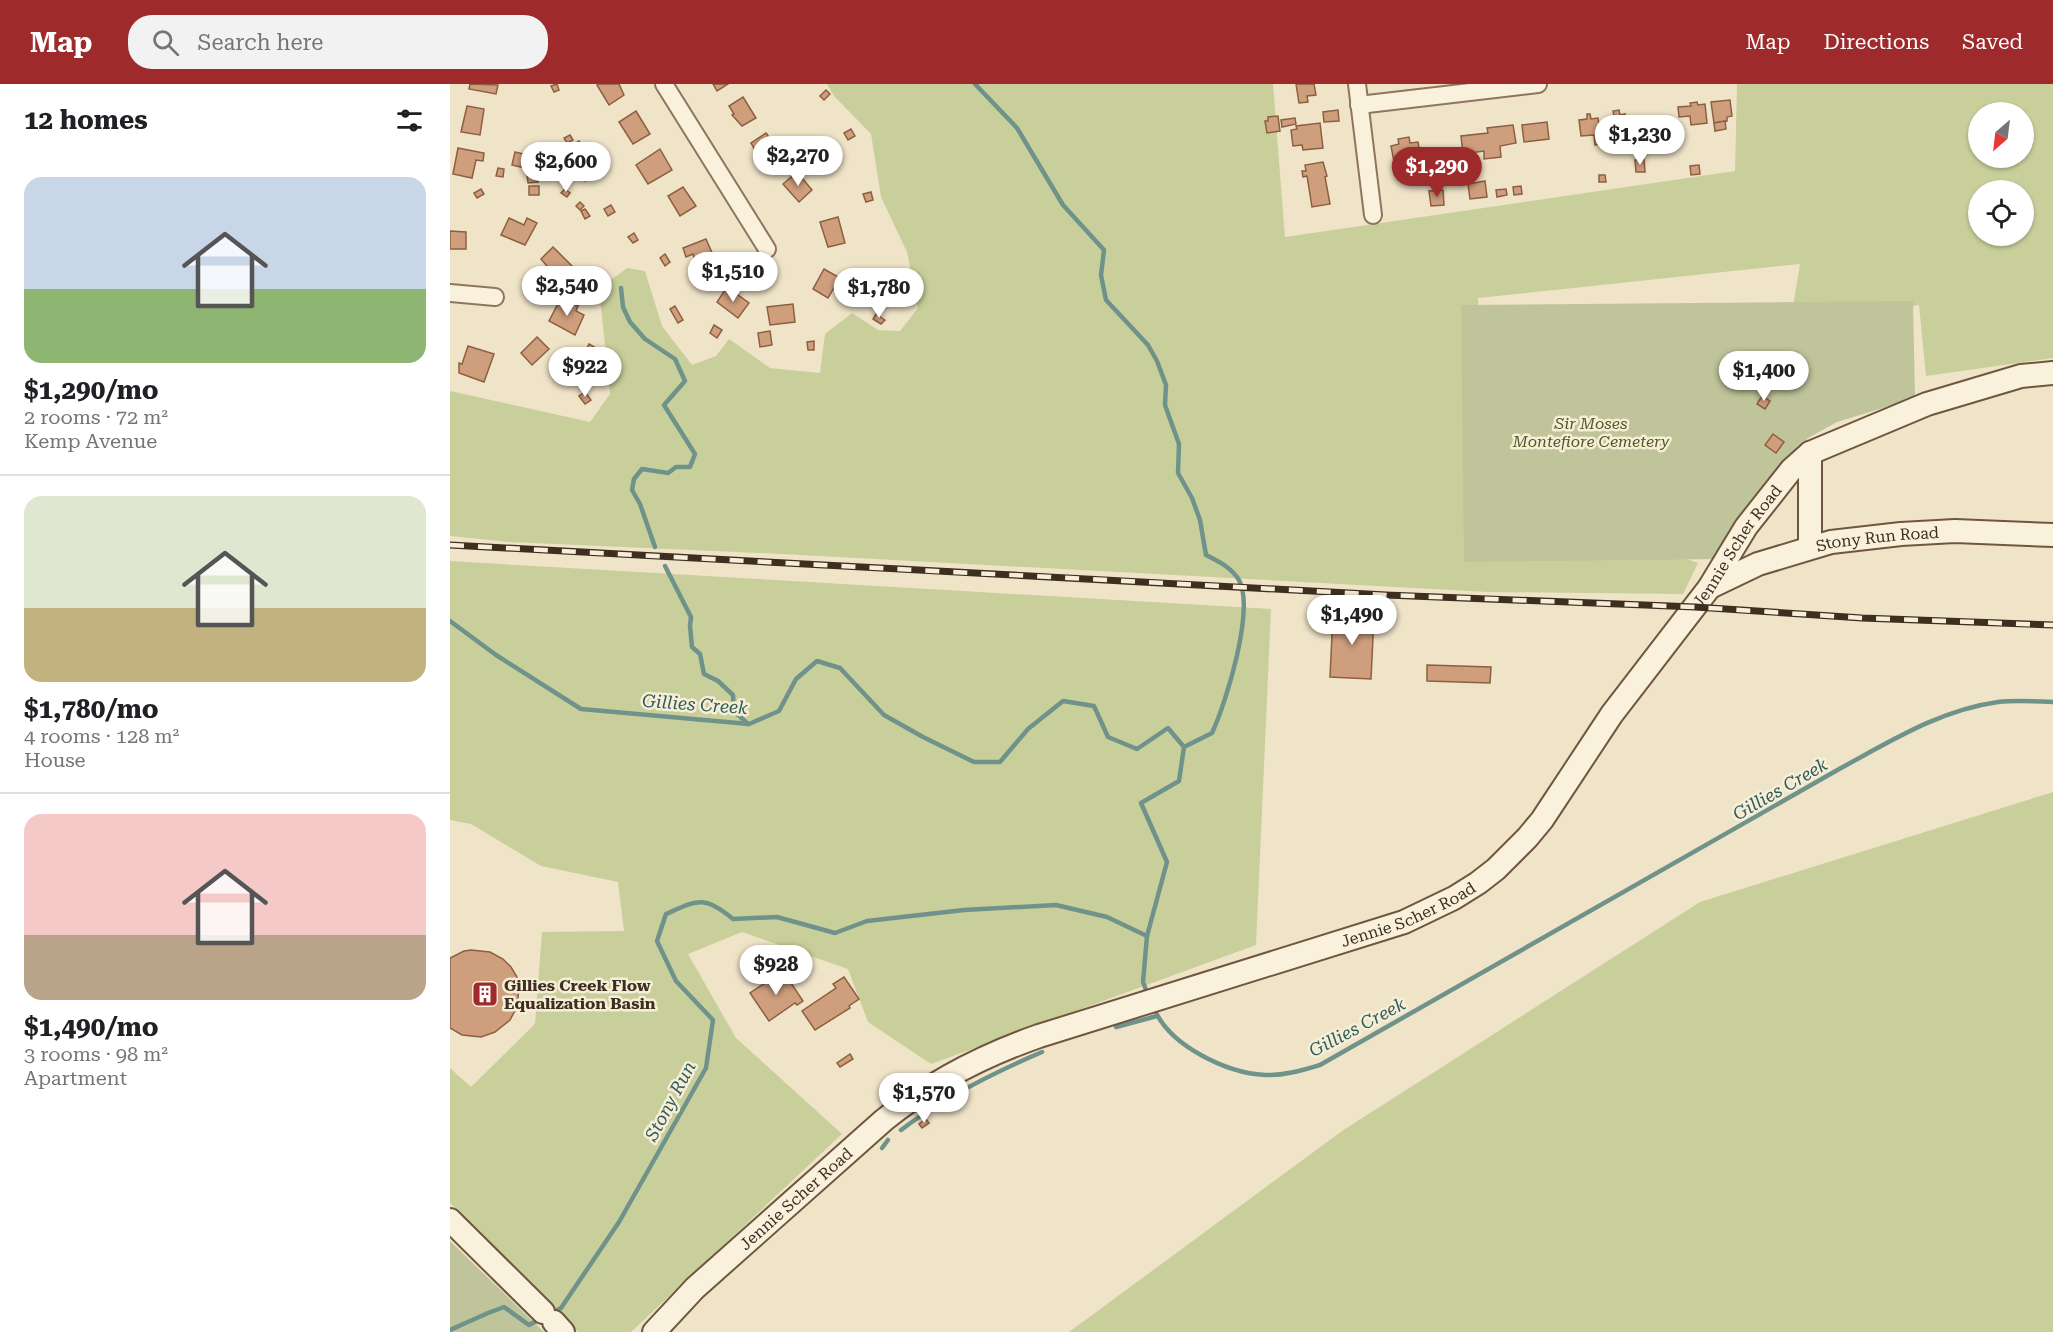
<!DOCTYPE html>
<html lang="en">
<head>
<meta charset="utf-8">
<style>
  :root { --surface:#fff; --page:#f2f2f2; --text:#202124; --muted:#757577; --line:#e0e0e0; --accent:#9e2a2b }
  body { margin:0; font-family:"Roboto Serif",serif; background:var(--page); color:var(--text); height:100vh; display:flex; flex-direction:column; font-size:22px; white-space:nowrap }
  * { box-sizing:border-box; margin:0 }
  p { font-size:20px; color:var(--muted) }
  .icon { flex:none; width:33px; height:33px; fill:none; stroke:currentColor; stroke-width:2; stroke-linecap:round; stroke-linejoin:round }
  .map { position:relative; flex:1; overflow:hidden }
  .sheet { display:flex; flex-direction:column; background:var(--surface); width:450px }
  .sheet>* { flex:none }
  .needle { width:39px; rotate:208deg }
  .fabs { position:absolute; left:1518px; top:18px; display:grid; gap:12px }
  .fabs a { display:grid; place-items:center; width:66px; height:66px; border-radius:50%; background:var(--surface); box-shadow:0 2px 4px #0004; font-size:30px }
  .price { position:absolute; translate:-50% -51px; padding:0 14px; border-radius:21px; background:#fff; color:#222; font-size:20px; line-height:39px; filter:drop-shadow(0 2px 3px #0008) }
  .price::after { content:''; position:absolute; left:50%; top:36px; width:18px; height:14px; margin-left:-9px; background:inherit; clip-path:polygon(0 0,100% 0,50% 100%) }
  .price.active { background:var(--accent); color:#fff }
  ul { padding:0; list-style:none }
  li { display:grid; align-content:center; gap:12px; height:318px; padding:0 24px }
  li+li { border-top:2px solid var(--line) }
  li span { display:grid; place-items:center; height:186px; border-radius:18px; color:#555 }
  li>.icon { margin-inline-start:auto }
  span .icon { width:108px; height:108px; fill:#fffc; stroke-width:1 }
  li b { font-size:26px }
  h2 { display:flex; justify-content:space-between; align-items:center; height:72px; padding:0 24px; font-size:26px }
  header { display:flex; align-items:center; gap:36px; box-sizing:border-box; height:84px; padding:0 30px; background:var(--accent); color:#fff }
  header strong { font-size:28px }
  nav { display:flex; gap:33px; margin-inline-start:auto; font-size:21px }
  .search { width:420px; height:54px; background:var(--page); display:flex; align-items:center; gap:15px; box-sizing:border-box; padding:0 21px; border-radius:24px; color:var(--muted); font-size:22px }
  main { display:flex; flex:1; min-height:0 }
  .map>svg:first-child { display:block }
</style>
</head>
<body>
<header>
<strong>Map</strong>
<div class="search"><svg class="icon" aria-label="search" viewBox="0 0 24 24"><circle cx="10" cy="10" r="6"/><path d="M15 15l6 6"/></svg>Search here</div>
<nav><a>Map</a><a>Directions</a><a>Saved</a></nav>
</header>
<main>
<section class="sheet">
<h2>12 homes<svg class="icon" aria-label="filters" viewBox="0 0 24 24"><path d="M4 7h16M4 17h16"/><circle cx="9" cy="7" r="2"/><circle cx="15" cy="17" r="2"/></svg></h2>
<ul>
<li><span style="background:linear-gradient(#c9d6e8 60%,#8fb573 0)"><svg class="icon" aria-label="home" viewBox="0 0 24 24"><path d="M3 11l9-7 9 7M6 9v11h12V9"/></svg></span><div><b>$1,290/mo</b><p>2 rooms · 72 m²</p><p>Kemp Avenue</p></div></li>
<li><span style="background:linear-gradient(#dfe7d0 60%,#c2b280 0)"><svg class="icon" aria-label="home" viewBox="0 0 24 24"><path d="M3 11l9-7 9 7M6 9v11h12V9"/></svg></span><div><b>$1,780/mo</b><p>4 rooms · 128 m²</p><p>House</p></div></li>
<li><span style="background:linear-gradient(#f6c9c9 65%,#b9a48a 0)"><svg class="icon" aria-label="home" viewBox="0 0 24 24"><path d="M3 11l9-7 9 7M6 9v11h12V9"/></svg></span><div><b>$1,490/mo</b><p>3 rooms · 98 m²</p><p>Apartment</p></div></li>
</ul>
</section>
<div class="map">
<svg width="1603" height="1248" viewBox="0 0 1603 1248">
  <rect width="100%" height="100%" fill="#f0e4c8"/>
  <g fill="#c9cf9b" fill-rule="evenodd">
    <path d="M377,0H823L835,153L1285,87L1287,0H1603V274L1476,292L1469,221L1384,240L1334,278L1350,180L1028,214L1033,311L1066,414L1248,479L1233,510L1038,508L332,470L59,458L0,452V307L140,338L160,310L149,205L177,184L195,187L212,242L242,281L266,272L279,255L320,284L370,289L375,250L402,229L428,246L450,247L468,224L457,168L431,113L421,50L384,12ZM1528,28H1574V74H1528ZM1528,106H1574V152H1528Z"/>
    <path d="M0,477L821,525L806,861L481,980L418,938L398,885L292,848L238,870L286,954L392,1050L181,1248H128L0,1119V984L21,1003L85,940L92,848L174,847L168,798L91,782L21,740L0,736Z"/>
    <path d="M1603,708V1248H619L892,1047L1250,818Z"/>
  </g>
  <g fill="#bfc49a">
    <path d="M1463,217L1465,314L1387,338L1358,354L1316,408L1270,475L1014,478L1011,221Z"/>
    <path d="M0,1157L94,1248H0Z"/>
  </g>
  <g fill="none" stroke-linecap="round" stroke-linejoin="round">
    <g stroke="#6f938a" stroke-width="4.5">
      <path d="M525,0L567,44L613,121L654,166L651,191L656,216L698,261L707,277L716,301L715,321L729,360L728,389L742,414L750,436L756,471C769,478 781,483 789,496C805,526 776,619 762,649L734,663"/>
      <path d="M171,204L173,223L180,238L195,255L225,275L235,297L214,321L245,370L240,383H226L218,389L192,385L184,395L182,406L190,420L205,463"/>
      <path d="M215,482L241,533L240,542L242,563L250,570L254,590L268,597L283,611L284,627L298,640"/>
      <path d="M0,537L46,571L131,625L299,640L329,627L346,595L367,577L390,584L434,631L473,653L524,678H550L578,645L613,617L644,622L658,653L687,665L718,644L734,663L729,697L691,719L717,778L697,852L693,898L698,911"/>
      <path d="M704,924C719,962 777,989 815,991C834,992 853,986 870,981L1391,684C1441,657 1490,626 1548,618C1566,616 1585,617 1603,618"/>
      <path d="M666,943L707,932"/>
      <path d="M451,1046C493,1014 543,989 592,968"/>
      <path d="M432,1064L438,1056"/>
      <path d="M100,1230L111,1224L169,1138L256,984L263,936L226,897L207,857L216,830C248,816 254,811 283,835L327,833L385,849L417,837L514,826L606,821L657,833L697,852"/>
      <path d="M0,1246L38,1229L54,1223L79,1241L90,1235"/>
    </g>
  </g>
  <g fill="#cf9f7d" stroke="#8d5f41" stroke-width="1.5">
    <path d="M20,0L48,1L46,10L19,5Z"/>
    <path d="M107,0L109,6L104,8L101,2Z"/>
    <path d="M148,0H169L174,11L159,21L147,1Z"/>
    <path d="M263,0H278L267,7Z"/>
    <path d="M846,0H864L866,11L857,12L858,18L849,19Z"/>
    <path d="M376,6L380,10L374,16L370,12Z"/>
    <path d="M293,13L306,34L292,42L282,31L284,30L279,22Z"/>
    <path d="M1280,16L1282,32L1277,33V37L1264,39L1261,18Z"/>
    <path d="M1247,18L1248,21L1255,20L1257,39L1241,41L1240,32L1229,33L1228,23L1241,22L1240,19Z"/>
    <path d="M17,22L34,25L30,51L11,48Z"/>
    <path d="M888,26L889,37L874,38L873,28Z"/>
    <path d="M1169,26L1170,31L1175,30L1178,46L1161,49L1158,33L1164,32L1163,27Z"/>
    <path d="M186,27L200,50L183,60L169,38Z"/>
    <path d="M1137,30H1140L1141,35L1148,34L1152,60L1145,61L1144,51L1131,52L1129,36L1137,35Z"/>
    <path d="M828,32L830,47L817,49L815,37H818V33Z"/>
    <path d="M845,34L846,40L832,43L831,36Z"/>
    <path d="M1275,37L1276,45L1265,47L1264,39Z"/>
    <path d="M1097,38L1099,55L1074,58L1072,41Z"/>
    <path d="M870,39L873,64L853,66L852,61L843,62L841,46L847,45L846,42Z"/>
    <path d="M1063,41L1066,59L1050,62L1051,73L1034,75V67L1013,70L1011,52L1038,49L1037,44Z"/>
    <path d="M401,45L405,52L398,56L394,49Z"/>
    <path d="M316,49L331,71L314,82L301,59Z"/>
    <path d="M120,51L123,56L117,59L114,54Z"/>
    <path d="M959,53L960,59L968,58L971,74L952,78V82L945,83L941,62L949,60L948,55Z"/>
    <path d="M129,57L138,72L123,80L115,66Z"/>
    <path d="M8,64L34,69L33,77L26,76L22,94L3,90Z"/>
    <path d="M210,65L222,86L198,100L186,81Z"/>
    <path d="M65,68L78,71L75,84L62,81Z"/>
    <path d="M1194,75L1195,88H1186L1185,76Z"/>
    <path d="M873,78L877,92L875,93L880,120L862,123L857,92L853,93L852,87H856L855,81Z"/>
    <path d="M1249,81L1250,90L1241,91L1240,82Z"/>
    <path d="M48,84L54,85L53,93L46,92Z"/>
    <path d="M138,87L142,92L135,97L132,91Z"/>
    <path d="M347,88L362,106L349,118L333,100Z"/>
    <path d="M87,90L88,98L78,99L77,91Z"/>
    <path d="M1149,91H1155L1156,98H1149Z"/>
    <path d="M1035,97L1037,113L1020,115L1018,100Z"/>
    <rect x="79" y="102" width="10" height="9"/>
    <path d="M1071,102L1072,110L1064,111L1063,103Z"/>
    <path d="M233,103L246,122L230,132L218,112Z"/>
    <path d="M31,105L34,110L27,114L24,109Z"/>
    <path d="M115,105L120,109L117,113L111,109Z"/>
    <path d="M1056,105L1057,111L1047,113L1046,106Z"/>
    <path d="M993,106L994,121L981,122L979,107Z"/>
    <path d="M421,108L423,116L416,118L413,110Z"/>
    <path d="M130,118L134,122L130,126L126,122Z"/>
    <path d="M161,121L165,128L158,132L154,125Z"/>
    <path d="M135,125L140,132L135,135L131,127Z"/>
    <path d="M388,133L395,159L378,163L370,138Z"/>
    <path d="M59,134L74,141L77,134L87,139L75,161L51,151Z"/>
    <path d="M0,147L16,148V165H0Z"/>
    <path d="M184,149L188,156L183,159L178,153Z"/>
    <path d="M256,155L267,180L248,187L243,170L236,173L233,164Z"/>
    <path d="M103,163L122,182L108,195L91,175Z"/>
    <path d="M215,170L220,178L215,182L210,174Z"/>
    <path d="M374,185L390,194L378,214L363,205Z"/>
    <path d="M277,203L299,219L288,234L267,218Z"/>
    <path d="M111,214L128,222L126,227L134,231L125,251L99,237Z"/>
    <path d="M343,220L345,238L320,241L317,223Z"/>
    <path d="M225,222L233,236L228,239L220,225Z"/>
    <path d="M426,230L435,236L431,240L423,235Z"/>
    <path d="M264,241L272,246L267,254L260,249Z"/>
    <path d="M320,247L322,261L310,263L308,249Z"/>
    <path d="M87,253L99,265L82,281L71,269Z"/>
    <path d="M364,257V266H358L357,258Z"/>
    <path d="M139,260L146,264L143,270L136,266Z"/>
    <path d="M18,262L44,270L34,298L9,289V279L12,280Z"/>
    <path d="M135,308L141,316L135,320L129,312Z"/>
    <path d="M1312,312L1320,317L1315,325L1307,320Z"/>
    <path d="M1323,350L1334,358L1326,369L1315,361Z"/>
    <path d="M883,530L924,532L921,595L880,593Z"/>
    <path d="M977,581L1041,583L1040,599L977,597Z"/>
    <path d="M21,866L40,868L53,875L61,883L67,893L69,904L67,923L60,936L45,948L31,953L12,951L0,944V874L14,867Z"/>
    <path d="M333,887L353,917L347,921L345,919L319,937L300,909Z"/>
    <path d="M394,893L409,915L399,922L400,924L365,946L352,927L386,904L383,900Z"/>
    <path d="M400,970L403,975L390,983L387,979Z"/>
    <path d="M476,1035L479,1039L472,1044L469,1040Z"/>
  </g>
  <g fill="none" stroke-linecap="round" stroke-linejoin="round">
    <defs>
      <g id="street">
        <path d="M214,0L317,165"/>
        <path d="M907,0L923,131"/>
        <path d="M909,21L1088,0"/>
        <path d="M0,209L45,213"/>
      </g>
      <g id="secondary">
        <path d="M1360,463V369"/>
        <path id="s1" d="M1260,503L1308,480L1381,458L1451,450L1505,447L1603,451"/>
        <path d="M0,1136L93,1228"/>
        <path d="M104,1238L113,1248"/>
        <path id="s2" d="M204,1248L245,1204L434,1036C481,998 532,972 589,952L954,838L1004,814L1028,799L1046,785L1077,754L1092,736L1162,630L1259,504L1296,443L1341,386L1360,369L1477,320L1571,292L1603,289"/>
      </g>
    </defs>
    <use href="#street" stroke="#8d765c" stroke-width="20"/>
    <use href="#secondary" stroke="#6f573f" stroke-width="26"/>
    <use href="#street" stroke="#faf1dc" stroke-width="16"/>
    <use href="#secondary" stroke="#faf1dc" stroke-width="22"/>
    <defs>
      <path id="rail" d="M0,461L936,511L1245,523L1412,534L1603,541"/>
    </defs>
    <use href="#rail" stroke="#3d2e20" stroke-width="7"/>
    <use href="#rail" stroke="#f7eed8" stroke-width="4.5" stroke-dasharray="14" stroke-linecap="butt"/>
  </g>
  <defs>
    <symbol id="building-square" viewBox="-11 -11 22 22"><rect x="-9" y="-9" width="18" height="18" rx="4" fill="#9e2a2b" stroke="#f7eed8"/><path d="M-4-6H4V6H1V3H-1V6H-4ZM-2.5-4.3h1.7v1.8h-1.7ZM.8-4.3h1.7v1.8H.8ZM-2.5-1h1.7V.8h-1.7ZM.8-1h1.7V.8H.8Z" fill="#fff"/></symbol>
  </defs>
  <g fill-rule="evenodd">
    <use href="#building-square" x="20" y="895" width="30" height="30"/>
  </g>
  <g text-anchor="middle" dominant-baseline="central" stroke-width="5" stroke-linejoin="round" paint-order="stroke">
    <g font-size="16" font-style="italic" fill="#4d5a26" stroke="#f7eed8">
      <text x="1141" y="339">Sir Moses<tspan x="1141" dy="18">Montefiore Cemetery</tspan></text>
    </g>
    <g font-size="16" fill="#3d2e20" stroke="#f7eed8">
      <text stroke="none"><textPath href="#s1" startOffset="176">Stony Run Road</textPath></text>
      <text stroke="none"><textPath href="#s2" startOffset="1383">Jennie Scher Road</textPath></text>
      <text stroke="none"><textPath href="#s2" startOffset="879">Jennie Scher Road</textPath></text>
      <text stroke="none"><textPath href="#s2" startOffset="195">Jennie Scher Road</textPath></text>
    </g>
    <g font-size="16" font-weight="bold" fill="#3d2e20" stroke="#f7eed8" text-anchor="start">
      <text x="54" y="901">Gillies Creek Flow<tspan x="54" dy="18">Equalization Basin</tspan></text>
    </g>
    <g font-size="18" font-style="italic" fill="#2f5d5a" stroke="#f7eed8">
      <text transform="translate(245 620) rotate(4)">Gillies Creek</text>
      <text transform="translate(1330 705) rotate(-30)">Gillies Creek</text>
      <text transform="translate(907 943) rotate(-28)">Gillies Creek</text>
      <text transform="translate(220 1017) rotate(-62)">Stony Run</text>
    </g>
  </g>
</svg>
<div class="fabs">
<a><svg class="needle" viewBox="-14 -14 28 28"><path d="M0-13l5 13h-10z" fill="#e53935"/><path d="M0 13l5-13h-10z" fill="#757577"/></svg></a>
<a><svg class="icon" aria-label="locate" viewBox="0 0 24 24"><circle cx="12" cy="12" r="6"/><path d="M12 2v4M12 18v4M2 12h4M18 12h4"/></svg></a>
</div>
<b class="price" style="left:1190px;top:82px">$1,230</b>
<b class="price" style="left:348px;top:103px">$2,270</b>
<b class="price" style="left:116px;top:109px">$2,600</b>
<b class="price active" style="left:987px;top:114px">$1,290</b>
<b class="price" style="left:283px;top:219px">$1,510</b>
<b class="price" style="left:117px;top:233px">$2,540</b>
<b class="price" style="left:429px;top:235px">$1,780</b>
<b class="price" style="left:135px;top:314px">$922</b>
<b class="price" style="left:1314px;top:318px">$1,400</b>
<b class="price" style="left:902px;top:562px">$1,490</b>
<b class="price" style="left:326px;top:912px">$928</b>
<b class="price" style="left:474px;top:1040px">$1,570</b>
</div>
</main>
</body>
</html>
